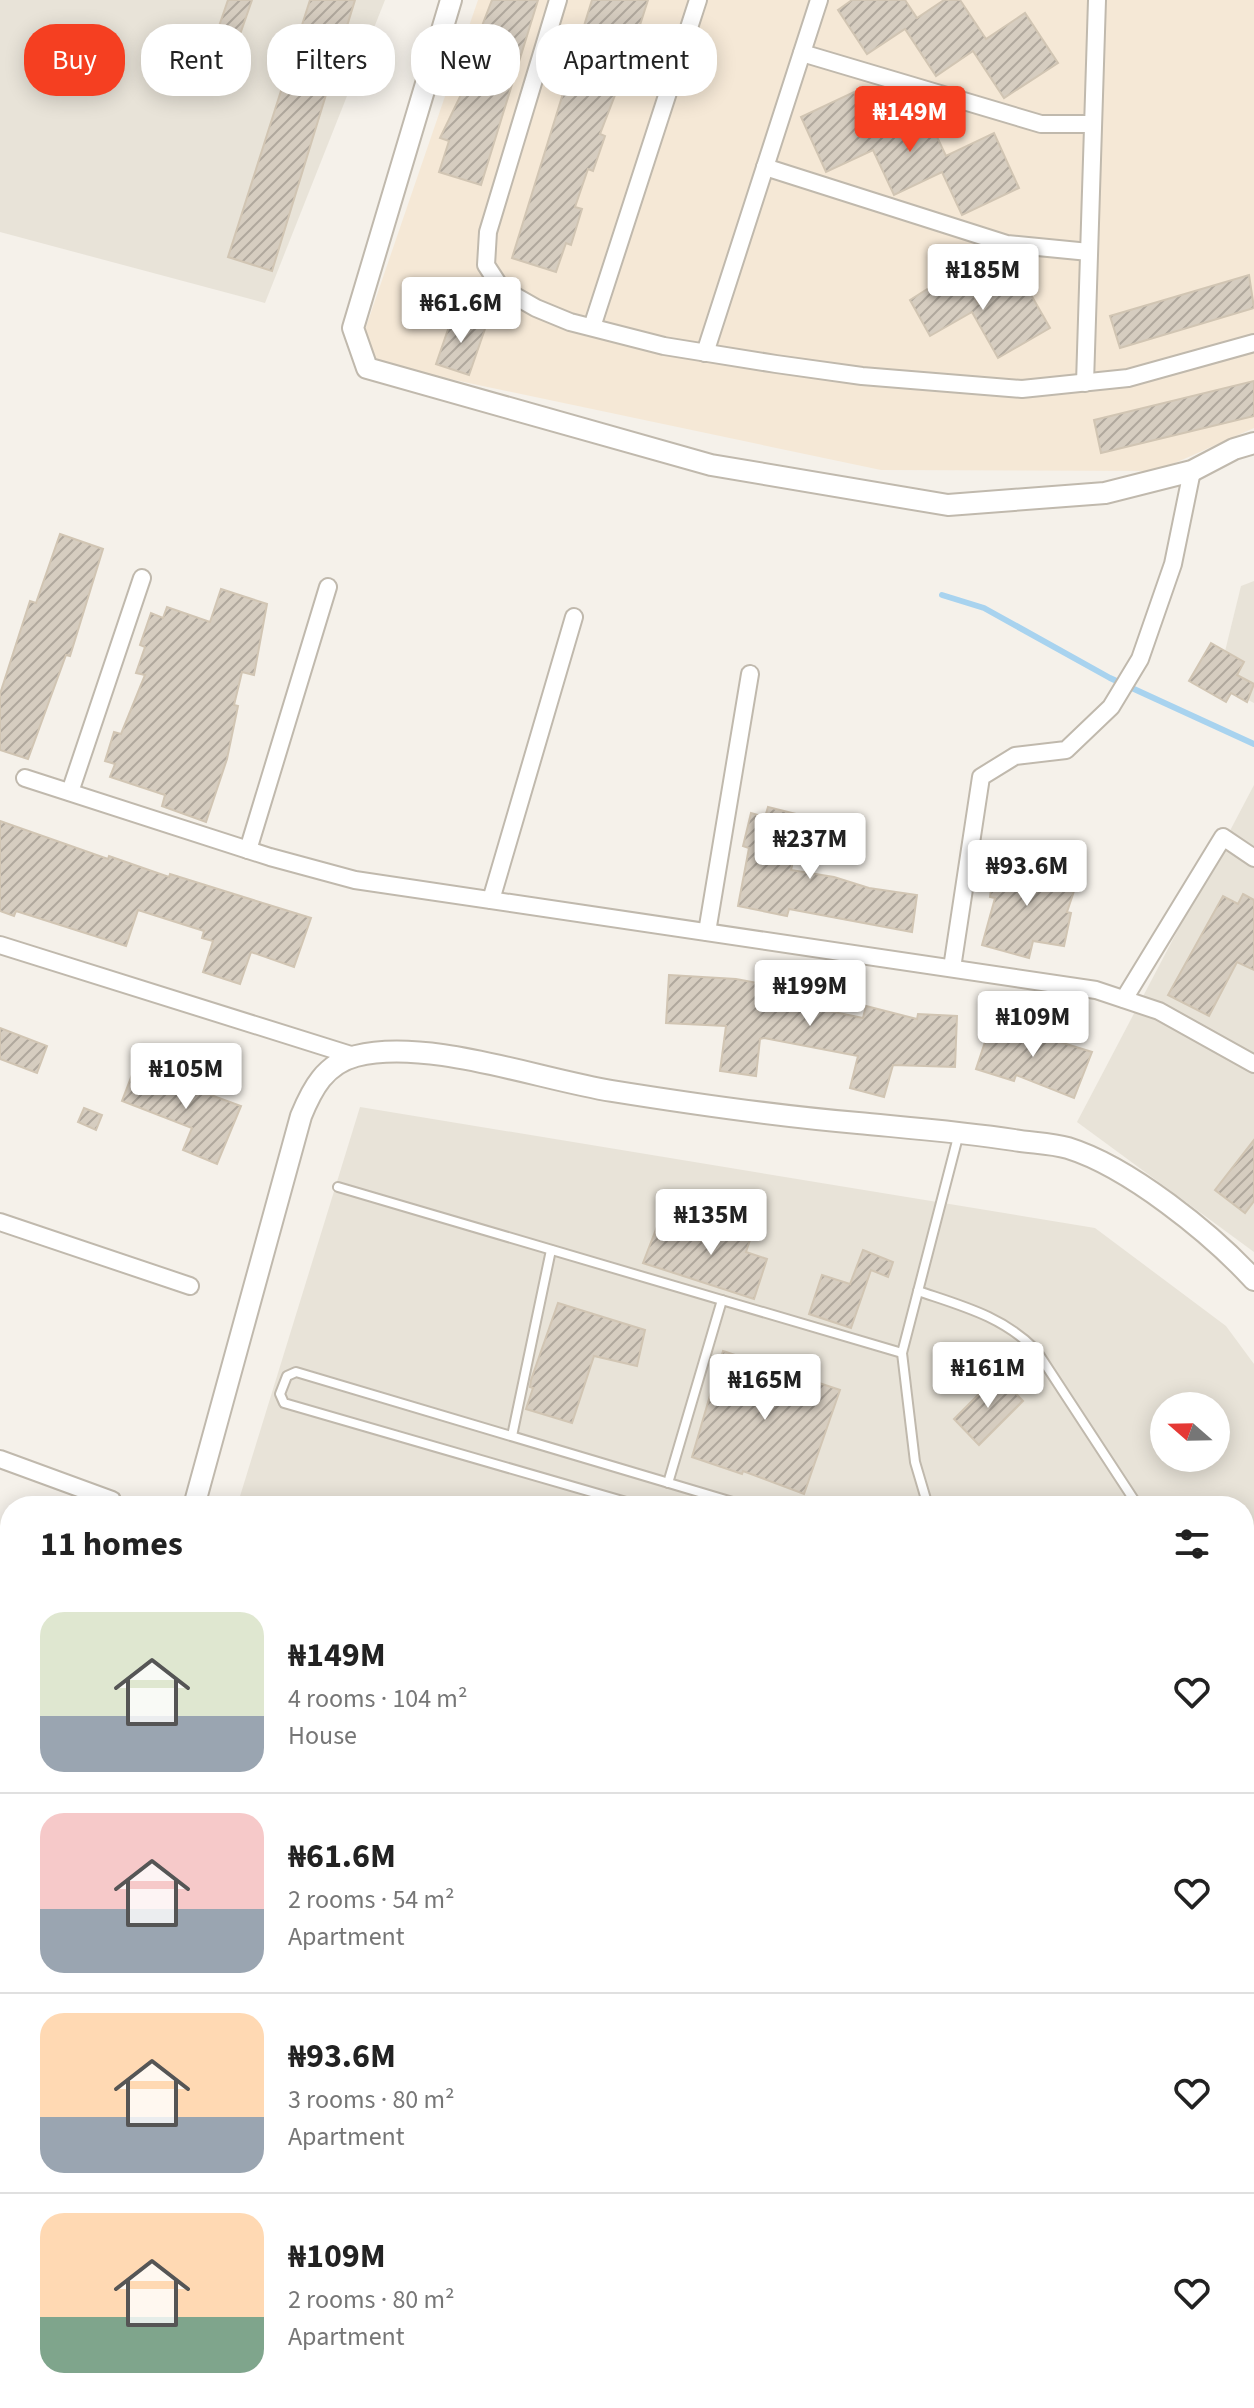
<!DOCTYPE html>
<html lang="en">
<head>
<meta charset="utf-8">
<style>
  :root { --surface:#fff; --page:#f6f6f6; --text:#222; --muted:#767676; --line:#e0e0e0; --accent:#f53f21 }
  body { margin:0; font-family:"Source Sans 3",sans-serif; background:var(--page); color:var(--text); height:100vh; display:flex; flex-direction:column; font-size:30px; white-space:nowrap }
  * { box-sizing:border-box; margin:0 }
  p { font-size:26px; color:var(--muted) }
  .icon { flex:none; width:44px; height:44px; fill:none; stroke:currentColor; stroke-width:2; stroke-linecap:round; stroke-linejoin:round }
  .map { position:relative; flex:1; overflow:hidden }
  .panel { position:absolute; left:0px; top:1496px; width:1254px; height:912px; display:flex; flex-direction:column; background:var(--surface); border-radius:32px 32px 0 0; box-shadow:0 4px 20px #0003 }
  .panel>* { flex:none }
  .hud { position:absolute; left:24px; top:24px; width:800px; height:72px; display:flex; gap:16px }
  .needle { width:52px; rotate:290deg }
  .fabs { position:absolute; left:1150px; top:1392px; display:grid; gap:16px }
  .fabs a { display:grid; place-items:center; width:80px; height:80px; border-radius:50%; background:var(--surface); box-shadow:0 4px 20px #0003; font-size:40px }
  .price { position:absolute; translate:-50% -68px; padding:0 18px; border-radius:8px; background:#fff; color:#222; font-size:26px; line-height:52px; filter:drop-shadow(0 2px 4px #0008) }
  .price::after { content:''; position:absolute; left:50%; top:48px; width:24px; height:18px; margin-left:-12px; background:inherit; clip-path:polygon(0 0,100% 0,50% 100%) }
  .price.on { background:var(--accent); color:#fff }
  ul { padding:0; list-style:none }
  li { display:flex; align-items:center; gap:24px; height:200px; padding:0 40px }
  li+li { border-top:2px solid var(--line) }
  li span { display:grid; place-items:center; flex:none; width:224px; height:160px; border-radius:24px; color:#555 }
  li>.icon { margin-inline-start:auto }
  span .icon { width:96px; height:96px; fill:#fffc; stroke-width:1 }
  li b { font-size:34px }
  h2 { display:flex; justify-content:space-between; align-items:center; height:96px; padding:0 40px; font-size:34px }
  .chip { padding:0 28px; border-radius:32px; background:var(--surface); box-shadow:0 4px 20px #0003; font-size:28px; line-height:72px }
  .chip.on { background:var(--accent); color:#fff }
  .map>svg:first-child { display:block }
</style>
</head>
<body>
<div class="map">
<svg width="1254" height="2408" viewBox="0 0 1254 2408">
  <defs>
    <pattern id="building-hatch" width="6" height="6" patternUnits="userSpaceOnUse" patternTransform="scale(2)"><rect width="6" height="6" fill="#d6cdc0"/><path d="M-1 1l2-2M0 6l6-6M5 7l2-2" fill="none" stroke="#b0a89d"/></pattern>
  </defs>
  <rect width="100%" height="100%" fill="#f5f1ea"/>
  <g fill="#e8e3d8" fill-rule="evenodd">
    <path d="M0,0H385L265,303L0,232Z"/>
    <path d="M1254,581V703L1217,684L1241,586Z"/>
    <path d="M1254,785V1252L1077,1122Z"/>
    <path d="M360,1107L1095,1228L1226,1326L1254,1364V1903L1244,1945V1506H237ZM1164,1406H1216V1458H1164Z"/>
  </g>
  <path fill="#f5e8d6" d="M478,0H1254V428L1157,471L881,470L355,359Z"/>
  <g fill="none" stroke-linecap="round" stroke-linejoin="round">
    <path stroke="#a8d3ef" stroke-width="6" d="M942,595L984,608L1110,678L1254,744"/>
  </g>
  <g fill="url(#building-hatch)" stroke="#d1c5b3" stroke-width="2">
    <path d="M228,0H252L237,43L216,35Z"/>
    <path d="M310,0H355L272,271L228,257Z"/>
    <path d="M492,0H538L481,185L439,172L449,141L440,138L472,72L465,70Z"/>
    <path d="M592,0H648L639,28L633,26L622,62L627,64L600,134L605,136L593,171L588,169L575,207L582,209L571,245L566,243L556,272L512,258Z"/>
    <path d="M852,0H905L917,18L944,0H960L986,39L1025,13L1058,63L1004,98L973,51L936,76L905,29L867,54L838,10Z"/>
    <path d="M854,92L873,133L914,114L921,129L931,124L946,156L994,133L1019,188L962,215L942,172L894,195L873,150L826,172L801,117Z"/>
    <path d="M959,269L978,304L1022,279L1050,328L998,358L972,312L930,336L910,300Z"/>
    <path d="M1249,275L1254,308L1120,348L1110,316Z"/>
    <path d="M453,315L486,326L469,375L436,364Z"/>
    <path d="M1254,381V416L1101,453L1094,420Z"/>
    <path d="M60,534L103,549L70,656L66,655L28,759L0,750V694L30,601L36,603Z"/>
    <path d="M221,589L267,604L254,675L242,672L234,705L238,706L227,759L206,822L162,806L165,795L110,777L115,764L105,761L114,732L121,734L145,675L136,673L145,647L140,645L151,613L163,618L167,607L210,622Z"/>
    <path d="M1211,643L1244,662L1237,675L1254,684L1247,702L1231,693L1226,702L1189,681Z"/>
    <path d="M768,807L804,816L791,870L834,877L869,888L917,895L912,932L789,909L787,916L738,906L749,848L743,846L751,813L765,817Z"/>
    <path d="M0,821L108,859L109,856L169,877L170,874L311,918L294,967L251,952L240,984L203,972L213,941L202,938L204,931L138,910L126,946L16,911L14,916L0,911Z"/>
    <path d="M995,858L1044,864L1042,875L1076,885L1067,912L1071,913L1064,946L1033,941L1029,958L982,945L995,898L990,897Z"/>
    <path d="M1243,894L1254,900V970L1237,962L1209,1016L1168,995L1223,896L1238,904Z"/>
    <path d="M669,975L736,979L831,997L829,1011L863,1018L866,1006L917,1019L918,1014L957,1016L955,1067L893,1065L884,1097L850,1088L858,1056L764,1038L760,1039L756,1076L720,1071L726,1026L666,1023Z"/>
    <path d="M992,1021L1092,1052L1074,1098L1016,1075L1014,1081L976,1069Z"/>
    <path d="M0,1028L47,1046L37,1073L0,1059Z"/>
    <path d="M135,1067L241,1106L217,1164L183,1150L192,1128L122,1101Z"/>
    <path d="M84,1108L102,1115L96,1130L78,1122Z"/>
    <path d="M1254,1140V1201L1245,1213L1215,1190Z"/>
    <path d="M727,1213L756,1222L746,1252L767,1259L754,1299L643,1263L658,1224L716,1247Z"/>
    <path d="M863,1250L893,1262L888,1277L871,1270L851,1328L809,1314L822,1275L850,1284Z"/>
    <path d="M558,1303L645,1330L637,1366L594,1356L572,1423L526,1409L533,1388L530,1387L531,1380Z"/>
    <path d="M723,1351L840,1390L804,1494L743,1471L742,1474L692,1457Z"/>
    <path d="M998,1375L1023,1401L979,1445L954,1419Z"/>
  </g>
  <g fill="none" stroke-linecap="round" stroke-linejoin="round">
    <defs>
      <g id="service">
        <path d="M338,1187L902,1353"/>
        <path d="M918,1291C962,1306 1002,1316 1036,1350L1138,1506"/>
        <path d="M512,1436L551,1250"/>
        <path d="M668,1483L722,1300"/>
        <path d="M640,1506L284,1403L280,1394L287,1376L296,1372L746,1506"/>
        <path d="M928,1506L915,1462L902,1353L959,1133"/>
        <path d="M1244,1755L1254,1759"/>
      </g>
      <g id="minor">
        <path d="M558,0L488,232L486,265L501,288L536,308L570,322L664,346L776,364L862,376L1022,389L1128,378L1254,343"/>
        <path d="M802,53L1041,124H1093"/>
        <path d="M765,167L1007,244L1089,252"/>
        <path d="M592,327L698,0"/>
        <path d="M705,353L819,0"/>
        <path d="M1085,383L1097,0"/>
        <path d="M25,778L270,857L355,880L1096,990L1159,1011L1254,1064"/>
        <path d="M70,792L142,578"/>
        <path d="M248,850L328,587"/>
        <path d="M491,900L574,617"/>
        <path d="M707,932L750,674"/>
        <path d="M0,945L354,1056"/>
        <path d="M952,968L981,777L1015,756L1066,750L1111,707L1140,659L1173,564L1192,471"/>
        <path d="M1124,999L1223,837L1254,858"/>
        <path d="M0,1222L190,1286"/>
        <path d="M0,1459L112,1500"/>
        <path d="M0,2082L10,2085"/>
        <path d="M0,2324L10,2325"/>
        <path d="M437,2398L476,2408"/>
        <path d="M82,2408L85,2398"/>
        <path d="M306,2408L309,2398"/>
      </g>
      <g id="tertiary">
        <path d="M451,0L353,328L367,368L711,465L948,505L1105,493L1192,471L1234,449L1254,443"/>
        <path d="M194,1506L301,1116C312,1089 325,1064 356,1056C427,1038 538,1079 612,1091C693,1104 776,1116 858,1123C910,1128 962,1132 1014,1140C1031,1143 1051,1143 1068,1148C1129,1167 1211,1233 1254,1280"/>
        <path d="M1244,2116L1254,2081"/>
        <path d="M1220,2398L1228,2408"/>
      </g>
    </defs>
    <use href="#service" stroke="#c0b9ad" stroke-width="12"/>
    <use href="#minor" stroke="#c0b9ad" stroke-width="20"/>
    <use href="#tertiary" stroke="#c0b9ad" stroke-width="24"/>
    <use href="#service" stroke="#fff" stroke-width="8"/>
    <use href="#minor" stroke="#fff" stroke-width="16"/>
    <use href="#tertiary" stroke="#fff" stroke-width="20"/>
  </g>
</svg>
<div class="fabs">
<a><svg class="needle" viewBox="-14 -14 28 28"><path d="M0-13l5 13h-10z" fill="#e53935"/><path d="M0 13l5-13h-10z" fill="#767676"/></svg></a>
</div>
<b class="price on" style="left:910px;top:154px">₦149M</b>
<b class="price" style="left:983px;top:312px">₦185M</b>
<b class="price" style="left:461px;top:345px">₦61.6M</b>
<b class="price" style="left:810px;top:881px">₦237M</b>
<b class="price" style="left:1027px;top:908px">₦93.6M</b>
<b class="price" style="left:810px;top:1028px">₦199M</b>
<b class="price" style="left:1033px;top:1059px">₦109M</b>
<b class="price" style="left:186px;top:1111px">₦105M</b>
<b class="price" style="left:711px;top:1257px">₦135M</b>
<b class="price" style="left:988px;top:1410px">₦161M</b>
<b class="price" style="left:765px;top:1422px">₦165M</b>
<div class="hud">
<a class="chip on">Buy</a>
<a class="chip">Rent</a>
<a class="chip">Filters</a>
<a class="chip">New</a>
<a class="chip">Apartment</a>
</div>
<section class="panel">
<h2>11 homes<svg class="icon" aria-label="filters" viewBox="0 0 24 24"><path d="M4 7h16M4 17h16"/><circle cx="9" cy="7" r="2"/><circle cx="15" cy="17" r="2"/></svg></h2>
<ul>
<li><span style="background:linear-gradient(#dfe7d0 65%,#9aa5b1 0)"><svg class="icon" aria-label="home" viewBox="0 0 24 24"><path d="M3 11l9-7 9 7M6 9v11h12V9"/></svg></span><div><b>₦149M</b><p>4 rooms · 104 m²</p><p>House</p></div><svg class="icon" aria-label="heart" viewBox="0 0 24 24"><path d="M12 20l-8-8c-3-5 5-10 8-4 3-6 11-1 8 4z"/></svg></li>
<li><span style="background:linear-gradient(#f6c9c9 60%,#9aa5b1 0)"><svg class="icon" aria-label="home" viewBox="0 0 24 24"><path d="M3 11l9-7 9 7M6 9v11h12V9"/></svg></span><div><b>₦61.6M</b><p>2 rooms · 54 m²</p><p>Apartment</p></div><svg class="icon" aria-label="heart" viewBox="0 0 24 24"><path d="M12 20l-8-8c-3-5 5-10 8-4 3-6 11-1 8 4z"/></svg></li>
<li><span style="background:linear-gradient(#ffd9b3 65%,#9aa5b1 0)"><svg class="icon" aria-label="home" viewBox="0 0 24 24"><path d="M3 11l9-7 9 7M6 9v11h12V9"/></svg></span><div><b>₦93.6M</b><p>3 rooms · 80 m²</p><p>Apartment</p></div><svg class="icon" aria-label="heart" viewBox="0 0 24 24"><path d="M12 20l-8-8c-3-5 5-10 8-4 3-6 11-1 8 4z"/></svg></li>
<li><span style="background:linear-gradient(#ffd9b3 65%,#7fa58c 0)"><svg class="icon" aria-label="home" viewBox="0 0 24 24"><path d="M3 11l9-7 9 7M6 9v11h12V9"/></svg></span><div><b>₦109M</b><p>2 rooms · 80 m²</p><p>Apartment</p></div><svg class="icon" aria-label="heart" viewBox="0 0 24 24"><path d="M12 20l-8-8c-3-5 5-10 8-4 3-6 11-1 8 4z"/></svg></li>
</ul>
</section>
</div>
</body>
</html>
